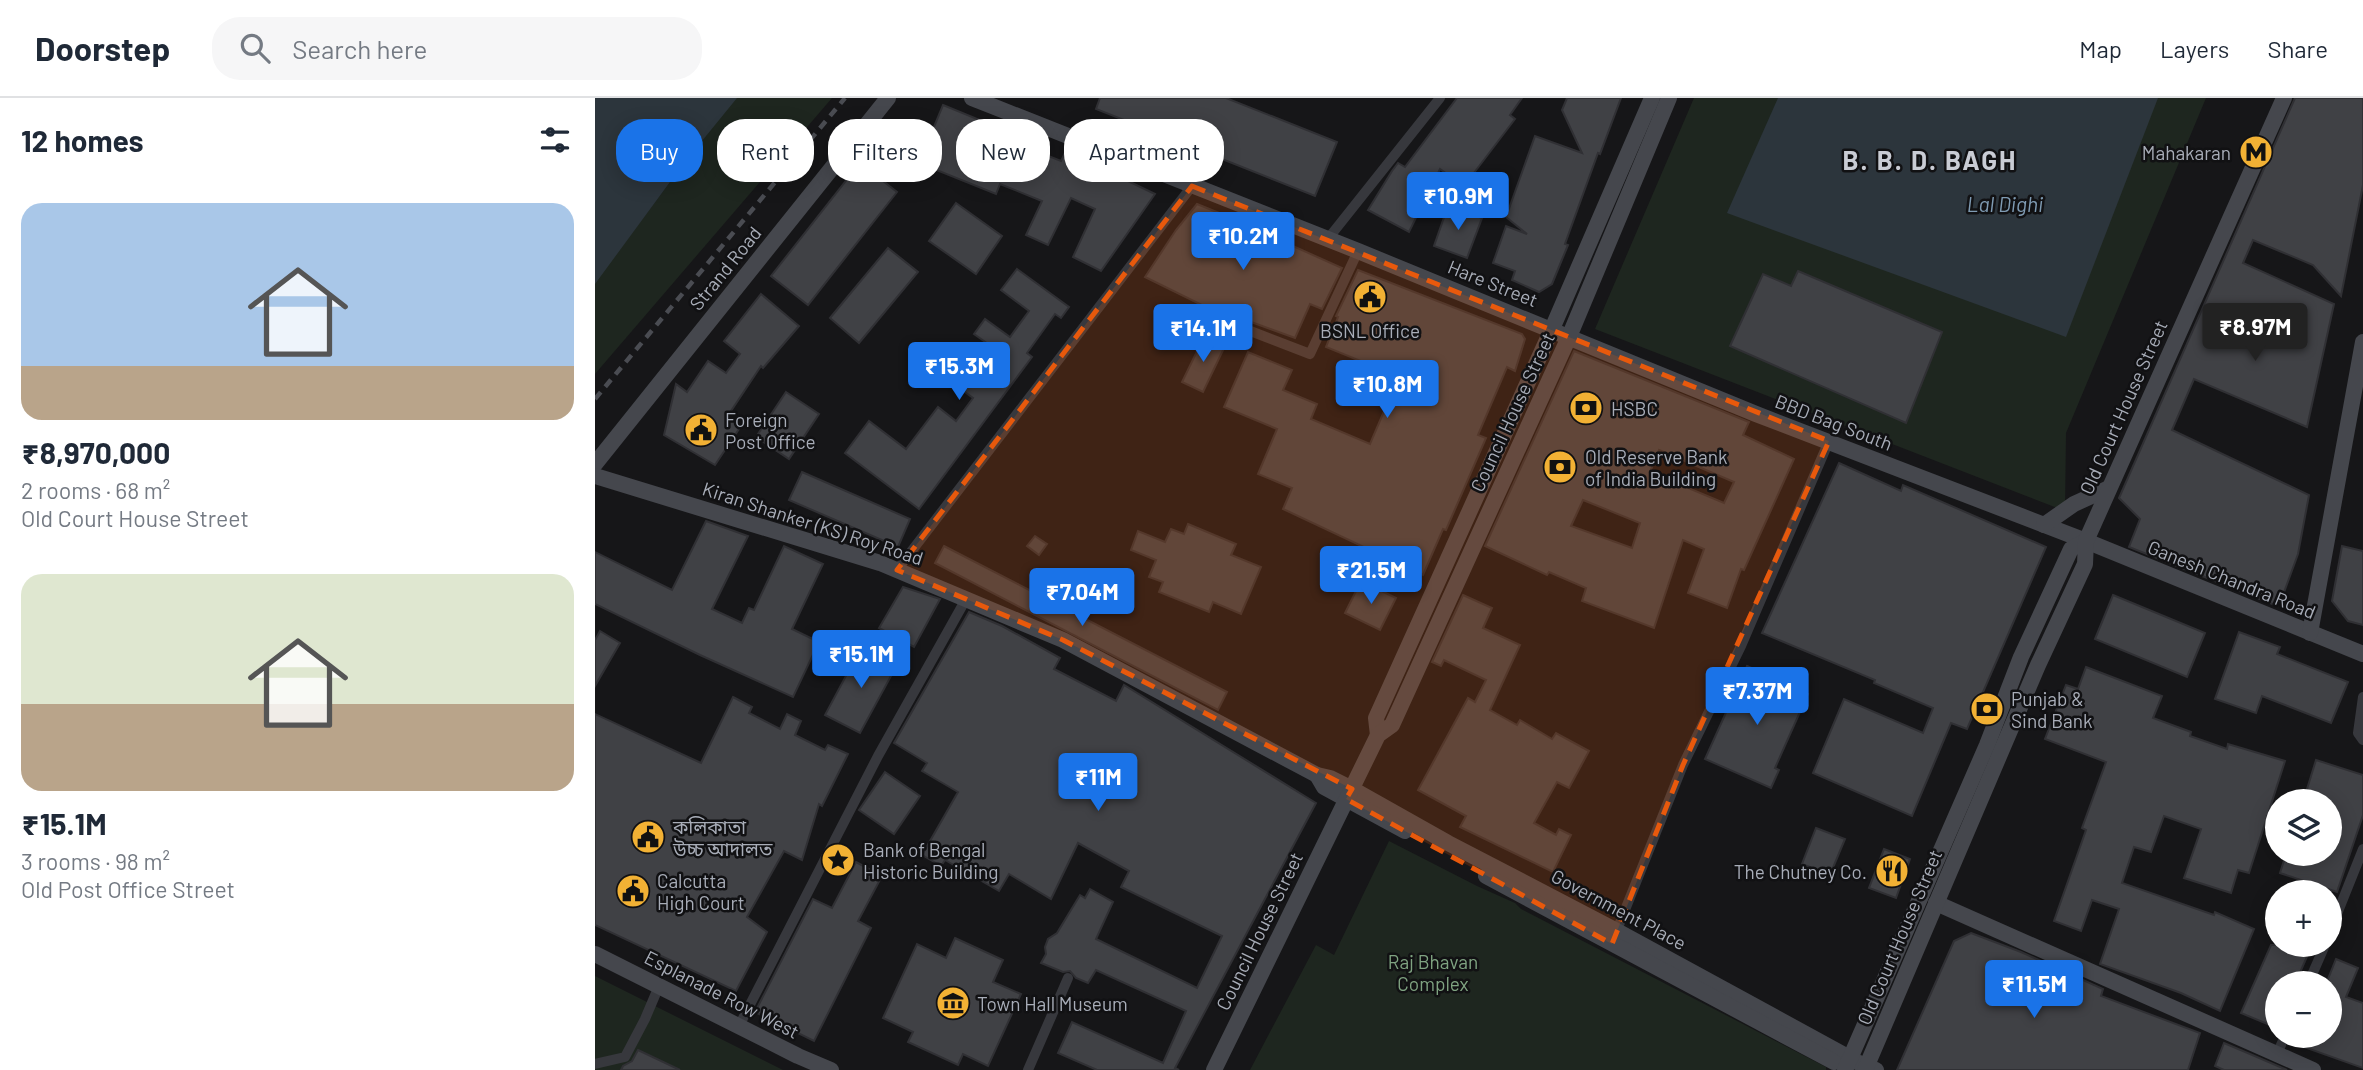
<!DOCTYPE html>
<html lang="en">
<head>
<meta charset="utf-8">
<style>
  :root { --surface:#fff; --page:#f6f6f7; --text:#1f2937; --muted:#747a83; --line:#e0e1e3; --accent:#1a73e8 }
  body { margin:0; font-family:Barlow,"Noto Sans Bengali",sans-serif; background:var(--page); color:var(--text); height:100vh; display:flex; flex-direction:column; font-size:26px; white-space:nowrap }
  * { box-sizing:border-box; margin:0 }
  p { font-size:23px; color:var(--muted) }
  .icon { flex:none; width:38px; height:38px; fill:none; stroke:currentColor; stroke-width:2; stroke-linecap:round; stroke-linejoin:round }
  .map { position:relative; flex:1; overflow:hidden }
  .side { display:flex; flex-direction:column; background:var(--surface); width:595px }
  .side>* { flex:none }
  .hud { position:absolute; left:21px; top:21px; width:665px; height:63px; display:flex; gap:14px }
  .tools { position:absolute; left:1670px; top:691px; display:grid; gap:14px }
  .tools a { display:grid; place-items:center; width:77px; height:77px; border-radius:50%; background:var(--surface); box-shadow:0 4px 18px #0003; font-size:35px }
  .price { position:absolute; translate:-50% -60px; padding:0 16px; border-radius:7px; background:var(--accent); color:#fff; font-size:23px; line-height:46px; filter:drop-shadow(0 2px 4px #0008) }
  .price::after { content:''; position:absolute; left:50%; top:42px; width:21px; height:16px; margin-left:-10px; background:inherit; clip-path:polygon(0 0,100% 0,50% 100%) }
  .price.current { background:#222; color:#fff }
  ul { padding:0; list-style:none }
  li { display:grid; align-content:center; gap:14px; height:371px; padding:0 21px }
  li span { display:grid; place-items:center; height:217px; border-radius:21px; color:#555 }
  li>.icon { margin-inline-start:auto }
  span .icon { width:126px; height:126px; fill:#fffc; stroke-width:1 }
  li b { font-size:30px }
  h2 { display:flex; justify-content:space-between; align-items:center; height:84px; padding:0 21px; font-size:30px }
  .tag { padding:0 24px; border-radius:28px; background:var(--surface); box-shadow:0 4px 18px #0003; font-size:24px; line-height:63px }
  .tag.current { background:var(--accent); color:#fff }
  header { display:flex; align-items:center; gap:42px; box-sizing:border-box; height:98px; padding:0 35px; background:var(--surface); border-bottom:2px solid var(--line) }
  header strong { font-size:33px }
  nav { display:flex; gap:38px; margin-inline-start:auto; font-size:24px }
  .search { width:490px; height:63px; background:var(--page); display:flex; align-items:center; gap:18px; box-sizing:border-box; padding:0 24px; border-radius:28px; color:var(--muted); font-size:26px }
  main { display:flex; flex:1; min-height:0 }
  .map>svg:first-child { display:block }
</style>
</head>
<body>
<header>
<strong>Doorstep</strong>
<div class="search"><svg class="icon" aria-label="search" viewBox="0 0 24 24"><circle cx="10" cy="10" r="6"/><path d="M15 15l6 6"/></svg>Search here</div>
<nav><a>Map</a><a>Layers</a><a>Share</a></nav>
</header>
<main>
<section class="side">
<h2>12 homes<svg class="icon" aria-label="filters" viewBox="0 0 24 24"><path d="M4 7h16M4 17h16"/><circle cx="9" cy="7" r="2"/><circle cx="15" cy="17" r="2"/></svg></h2>
<ul>
<li><span style="background:linear-gradient(#a9c7e8 75%,#b9a48a 0)"><svg class="icon" aria-label="home" viewBox="0 0 24 24"><path d="M3 11l9-7 9 7M6 9v11h12V9"/></svg></span><div><b>₹8,970,000</b><p>2 rooms · 68 m²</p><p>Old Court House Street</p></div></li>
<li><span style="background:linear-gradient(#dfe7d0 60%,#b9a48a 0)"><svg class="icon" aria-label="home" viewBox="0 0 24 24"><path d="M3 11l9-7 9 7M6 9v11h12V9"/></svg></span><div><b>₹15.1M</b><p>3 rooms · 98 m²</p><p>Old Post Office Street</p></div></li>
</ul>
</section>
<div class="map">
<svg width="1768" height="972" viewBox="0 0 1768 972">
  <rect width="100%" height="100%" fill="#161618"/>
  <g fill="#1e261f">
    <path d="M138,0H237L0,276V184Z"/>
    <path d="M1099,0H1611L1471,335L1470,413L1000,231Z"/>
    <path d="M794,743L882,788L920,805L926,811L1231,969V972H655L721,847L739,857Z"/>
    <path d="M0,878L188,972H0Z"/>
  </g>
  <g fill="#2c353c">
    <path d="M0,0H142L89,65L0,186Z"/>
    <path d="M1183,0H1563L1471,239L1132,115Z"/>
  </g>
  <g fill="#404145" stroke="#303034" stroke-width="2" fill-rule="evenodd">
    <path d="M505,0H631L742,44L720,98L501,11Z"/>
    <path d="M862,0H927L915,17L920,21L869,88L845,71L814,134L773,112L797,73L803,65L810,69Z"/>
    <path d="M972,0H1026L1005,56L1003,55L970,146L973,147L966,164L957,186L944,194L917,182L920,173L898,165L911,128L932,136L911,119L940,38L987,55L967,12Z"/>
    <path d="M1700,0H1768V87L1746,198L1718,167L1658,142L1648,165L1739,206L1712,329L1599,281L1577,332L1714,397L1703,456L1688,497L1680,507L1534,449L1545,421L1524,400Z"/>
    <path d="M348,7L426,39L423,46L466,63L471,53L560,96L506,173L478,159L500,111L476,100L453,147L431,137L447,103L405,86L401,96L324,65Z"/>
    <path d="M265,65L302,94L213,207L176,178Z"/>
    <path d="M361,105L407,138L381,176L334,143Z"/>
    <path d="M602,106L681,138L680,140L747,170L727,211L715,206L700,240L637,217L635,221L550,179L581,132Z"/>
    <path d="M853,108L887,120L872,160L839,148Z"/>
    <path d="M293,150L323,174L264,245L235,220Z"/>
    <path d="M422,171L474,209L466,220L460,216L432,255L437,259L324,411L250,355L274,323L311,351L343,309L361,323L378,300L344,275L355,261L382,280L403,253L379,236L390,221L415,239L434,213L406,192Z"/>
    <path d="M763,172L927,236L930,241L920,273L912,269L883,337L891,340L851,432L848,431L828,477L688,411L697,390L663,376L682,331L629,309L653,254L697,272L688,292L722,306L716,321L775,346L799,290L763,274L768,264L731,249L743,219L741,218Z"/>
    <path d="M1203,173L1347,234L1311,325L1135,248L1168,176L1196,188Z"/>
    <path d="M166,196L204,228L168,270L166,268L132,319L146,328L120,367L69,337L81,286L92,294L113,263L131,275L145,256L129,243Z"/>
    <path d="M609,239L630,248L608,294L587,284Z"/>
    <path d="M979,253L1154,324L1148,337L1199,361L1149,472L1146,471L1132,510L1093,495L1109,451L1088,442L1059,530L987,503L991,490L954,474L952,477L890,448ZM1064,352L1139,384L1129,405L1055,374ZM988,402L1045,425L1037,450L976,428Z"/>
    <path d="M191,294L224,316L194,361L161,339Z"/>
    <path d="M1244,365L1306,393L1308,387L1451,449L1372,631L1356,625L1317,718L1218,675L1249,601L1328,635L1338,610L1279,585L1280,582L1167,535Z"/>
    <path d="M207,374L315,421L303,449L194,402Z"/>
    <path d="M111,423L153,438L117,511L147,525L154,510L159,512L189,448L228,466L197,531L224,544L198,599L105,557L0,506V454L77,492Z"/>
    <path d="M593,426L641,446L636,457L666,469L646,516L618,504L614,514L564,494L568,484L554,479L561,462L536,452L543,433L570,444L576,431L589,436Z"/>
    <path d="M440,438L452,446L444,457L432,448Z"/>
    <path d="M349,448L632,594L623,612L340,465Z"/>
    <path d="M1747,448L1768,453V527L1753,523L1737,503Z"/>
    <path d="M766,483L801,500L785,532L750,515Z"/>
    <path d="M308,489L345,501L319,549L284,530Z"/>
    <path d="M868,497L897,510L888,530L925,547L895,612L922,627L925,622L957,641L961,635L994,653L974,690L962,684L939,725L961,737L964,731L976,737L958,774L865,729L871,718L823,692L873,600L880,604L891,582L849,562L846,568L837,564Z"/>
    <path d="M1518,497L1610,535L1592,579L1500,541Z"/>
    <path d="M374,514L407,528L465,560L459,571L521,603L529,587L721,705L580,970L584,972H502L463,955L477,924L568,965L591,913L501,872L493,885L481,880L475,873L468,874L446,865L451,856L450,849L453,841L462,835L485,797L490,800L495,791L518,804L501,841L602,890L627,838L526,789L534,773L483,745L456,801L414,776L404,793L350,762L346,768L327,757L363,694L327,673L332,665L299,645Z"/>
    <path d="M5,533L25,545L0,588V542Z"/>
    <path d="M1644,534L1685,549L1682,556L1753,584L1736,625L1667,598L1661,615L1620,601Z"/>
    <path d="M267,548L302,567L265,635L230,617Z"/>
    <path d="M1152,568L1213,596L1180,670L1184,672L1176,690L1110,661Z"/>
    <path d="M1491,569L1567,598L1558,620L1596,634L1595,638L1632,651L1633,646L1690,663L1654,775L1643,772L1636,795L1589,780L1606,731L1569,718L1556,754L1539,749L1527,785L1619,817L1620,814L1659,831L1625,913L1586,895L1505,866L1524,811L1497,802L1486,833L1459,823L1491,732L1487,730L1511,664L1450,641L1471,587L1483,591Z"/>
    <path d="M138,599L157,609L154,615L185,631L192,616L206,623L200,637L230,652L233,647L253,656L227,708L224,706L207,762L189,753L152,819L172,834L141,893L0,827V616L106,665Z"/>
    <path d="M1721,662L1768,677V717L1742,794L1685,775L1691,756H1734V704H1708Z"/>
    <path d="M290,674L325,698L299,736L264,712Z"/>
    <path d="M1221,730L1250,741L1235,777L1207,766Z"/>
    <path d="M1289,751L1315,761L1301,800L1274,790Z"/>
    <path d="M261,764L287,778L263,823L276,830L219,943L160,914L218,801L237,810Z"/>
    <path d="M1376,835L1426,854L1508,891L1506,898L1605,935L1593,972H1302L1359,843Z"/>
    <path d="M360,840L408,862L398,884L426,896L393,968L368,956L363,967L313,944L318,934L288,920L322,846L351,860Z"/>
    <path d="M1676,847H1698L1714,854L1700,886H1682V930L1646,915Z"/>
    <path d="M1741,861L1763,870L1751,899L1768,905V970L1706,948L1710,938H1734V886H1731Z"/>
    <path d="M1629,945L1655,956L1692,972H1629L1620,968Z"/>
    <path d="M43,952L85,972H26L28,968L37,963Z"/>
  </g>
  <g fill="none" stroke-linecap="round" stroke-linejoin="round">
    <g stroke="#37383d" stroke-width="10">
      <path d="M732,142L845,0"/>
      <path d="M645,229L715,256L763,153"/>
      <path d="M302,472L597,88"/>
      <path d="M1768,599L1763,635L1768,642"/>
      <path d="M1734,836L1768,751"/>
      <path d="M1020,837L1088,667L1146,548L1234,343"/>
      <path d="M1713,886L1730,847"/>
      <path d="M144,928L283,658L371,501"/>
      <path d="M1682,956L1690,938"/>
      <path d="M0,966L30,959L50,921L64,888"/>
      <path d="M433,972L473,880"/>
    </g>
    <g stroke="#45474d" stroke-width="16">
      <path d="M377,0L763,153L1161,316L1491,443L1768,556"/>
      <path d="M0,366L293,0"/>
      <path d="M0,378L285,465L468,542L722,677L735,680L757,691L853,745L1022,833L1262,964L1281,972"/>
      <path d="M1449,427L1479,406L1514,390"/>
      <path d="M1715,535L1768,244"/>
      <path d="M783,637L781,620L957,231L1057,0"/>
      <path d="M722,677L729,689L810,733"/>
      <path d="M891,778L1239,964"/>
      <path d="M1341,805L1718,972"/>
      <path d="M0,856L203,958L236,972"/>
      <path d="M619,972L783,637L797,627L974,239L1074,0"/>
      <path d="M1250,972L1392,647L1426,559L1476,451L1491,443"/>
      <path d="M1270,972L1443,567L1490,466L1491,443L1689,0"/>
    </g>
    <path stroke="#4a4c52" stroke-width="4.5" stroke-dasharray="9 7" stroke-linecap="butt" d="M0,301L250,0"/>
  </g>
  <path fill="#e8590c" fill-opacity="0.2" stroke="#e8590c" stroke-width="5" stroke-dasharray="14 9" stroke-linejoin="round" d="M597,88L1234,343L1088,667L1017,846L751,701L757,691L468,542L302,472Z"/>
  <defs>
    <symbol id="metro-disc" viewBox="-11 -11 22 22"><circle r="9.5" fill="#f2b134" stroke="#111113"/><path d="M-5.5 5V-5H-3L0 0L3-5H5.5V5H3V-.5L0 4L-3-.5V5Z" fill="#111"/></symbol>
    <symbol id="civic-disc" viewBox="-11 -11 22 22"><circle r="9.5" fill="#f2b134" stroke="#111113"/><path d="M-.6-6.5H3V-4.5H.6V-3L4-1V1h2V6H-6V1h2V-1L-.6-3ZM-1.2 2.5V6h2.4V2.5Z" fill="#111"/></symbol>
    <symbol id="bank-disc" viewBox="-11 -11 22 22"><circle r="9.5" fill="#f2b134" stroke="#111113"/><path d="M-6-4H6V4H-6ZM0-2.3a2.3 2.3 0 1 0 0 4.6a2.3 2.3 0 1 0 0-4.6Z" fill="#111"/></symbol>
    <symbol id="sight-disc" viewBox="-11 -11 22 22"><circle r="9.5" fill="#f2b134" stroke="#111113"/><path d="M0-6L1.8-2.2L6-1.7L2.9 1.2L3.7 5.4L0 3.3L-3.7 5.4L-2.9 1.2L-6-1.7L-1.8-2.2Z" fill="#111"/></symbol>
    <symbol id="restaurant-disc" viewBox="-11 -11 22 22"><circle r="9.5" fill="#f2b134" stroke="#111113"/><path d="M-5-6h1v4h1v-4h1v4h1v-4h1v5L-1.5 .5V6h-2V.5L-5-1ZM5-6V6H3V1.5H1.5Q1.5-4 5-6Z" fill="#111"/></symbol>
    <symbol id="museum-disc" viewBox="-11 -11 22 22"><circle r="9.5" fill="#f2b134" stroke="#111113"/><path d="M0-6L6-3V-2H-6V-3ZM-5-1h2V3h-2ZM-1-1h2V3h-2ZM3-1h2V3H3ZM-6 4H6V6H-6Z" fill="#111"/></symbol>
  </defs>
  <g fill-rule="evenodd">
    <use href="#metro-disc" x="1642" y="35" width="38" height="38"/>
    <use href="#civic-disc" x="756" y="180" width="38" height="38"/>
    <use href="#bank-disc" x="972" y="291" width="38" height="38"/>
    <use href="#civic-disc" x="87" y="313" width="38" height="38"/>
    <use href="#bank-disc" x="946" y="350" width="38" height="38"/>
    <use href="#bank-disc" x="1373" y="592" width="38" height="38"/>
    <use href="#civic-disc" x="34" y="720" width="38" height="38"/>
    <use href="#sight-disc" x="224" y="743" width="38" height="38"/>
    <use href="#restaurant-disc" x="1278" y="754" width="38" height="38"/>
    <use href="#civic-disc" x="19" y="774" width="38" height="38"/>
    <use href="#museum-disc" x="339" y="886" width="38" height="38"/>
  </g>
  <g text-anchor="middle" dominant-baseline="central" stroke-width="5" stroke-linejoin="round" paint-order="stroke">
    <g font-size="19" fill="#a8adb8" stroke="#111113" text-anchor="start">
      <text x="1636" y="54" text-anchor="end">Mahakaran</text>
      <text x="775" y="232" text-anchor="middle">BSNL Office</text>
      <text x="1016" y="310">HSBC</text>
      <text x="130" y="321">Foreign<tspan x="130" dy="22">Post Office</tspan></text>
      <text x="990" y="358">Old Reserve Bank<tspan x="990" dy="22">of India Building</tspan></text>
      <text x="1416" y="600">Punjab &amp;<tspan x="1416" dy="22">Sind Bank</tspan></text>
      <text x="78" y="728">কলিকাতা<tspan x="78" dy="22">উচ্চ আদালত</tspan></text>
      <text x="268" y="751">Bank of Bengal<tspan x="268" dy="22">Historic Building</tspan></text>
      <text x="1272" y="773" text-anchor="end">The Chutney Co.</text>
      <text x="62" y="782">Calcutta<tspan x="62" dy="22">High Court</tspan></text>
      <text x="382" y="905">Town Hall Museum</text>
    </g>
    <g font-size="19" fill="#a8adb8" stroke="#111113">
      <text transform="translate(130 170) rotate(-51)">Strand Road</text>
      <text transform="translate(898 185) rotate(22)">Hare Street</text>
      <text transform="translate(1528 309) rotate(-66)">Old Court House Street</text>
      <text transform="translate(917 314) rotate(-65)">Council House Street</text>
      <text transform="translate(1239 324) rotate(21)">BBD Bag South</text>
      <text transform="translate(218 425) rotate(18)">Kiran Shanker (KS) Roy Road</text>
      <text transform="translate(1637 481) rotate(22)">Ganesh Chandra Road</text>
      <text transform="translate(1024 811) rotate(28)">Government Place</text>
      <text transform="translate(664 833) rotate(-64)">Council House Street</text>
      <text transform="translate(1304 839) rotate(-67)">Old Court House Street</text>
      <text transform="translate(127 896) rotate(27)">Esplanade Row West</text>
    </g>
    <g font-size="19" fill="#7fa381" stroke="#111113">
      <text x="838" y="863">Raj Bhavan<tspan x="838" dy="22">Complex</tspan></text>
    </g>
    <g font-size="21" font-style="italic" fill="#7f9bb3" stroke="#111113">
      <text x="1410" y="105">Lal Dighi</text>
    </g>
    <g font-size="26" font-weight="bold" letter-spacing="2" fill="#c9ccd4" stroke="#111113">
      <text x="1335" y="61">B. B. D. BAGH</text>
    </g>
  </g>
</svg>
<div class="tools">
<a><svg class="icon" aria-label="layers" viewBox="0 0 24 24"><path d="M12 4l9 5-9 5-9-5zM3 14l9 5 9-5"/></svg></a>
<a>+</a>
<a>−</a>
</div>
<b class="price" style="left:863px;top:134px">₹10.9M</b>
<b class="price" style="left:648px;top:174px">₹10.2M</b>
<b class="price current" style="left:1660px;top:265px">₹8.97M</b>
<b class="price" style="left:608px;top:266px">₹14.1M</b>
<b class="price" style="left:364px;top:304px">₹15.3M</b>
<b class="price" style="left:792px;top:322px">₹10.8M</b>
<b class="price" style="left:776px;top:508px">₹21.5M</b>
<b class="price" style="left:487px;top:530px">₹7.04M</b>
<b class="price" style="left:266px;top:592px">₹15.1M</b>
<b class="price" style="left:1162px;top:629px">₹7.37M</b>
<b class="price" style="left:503px;top:715px">₹11M</b>
<b class="price" style="left:1439px;top:922px">₹11.5M</b>
<div class="hud">
<a class="tag current">Buy</a>
<a class="tag">Rent</a>
<a class="tag">Filters</a>
<a class="tag">New</a>
<a class="tag">Apartment</a>
</div>
</div>
</main>
</body>
</html>
